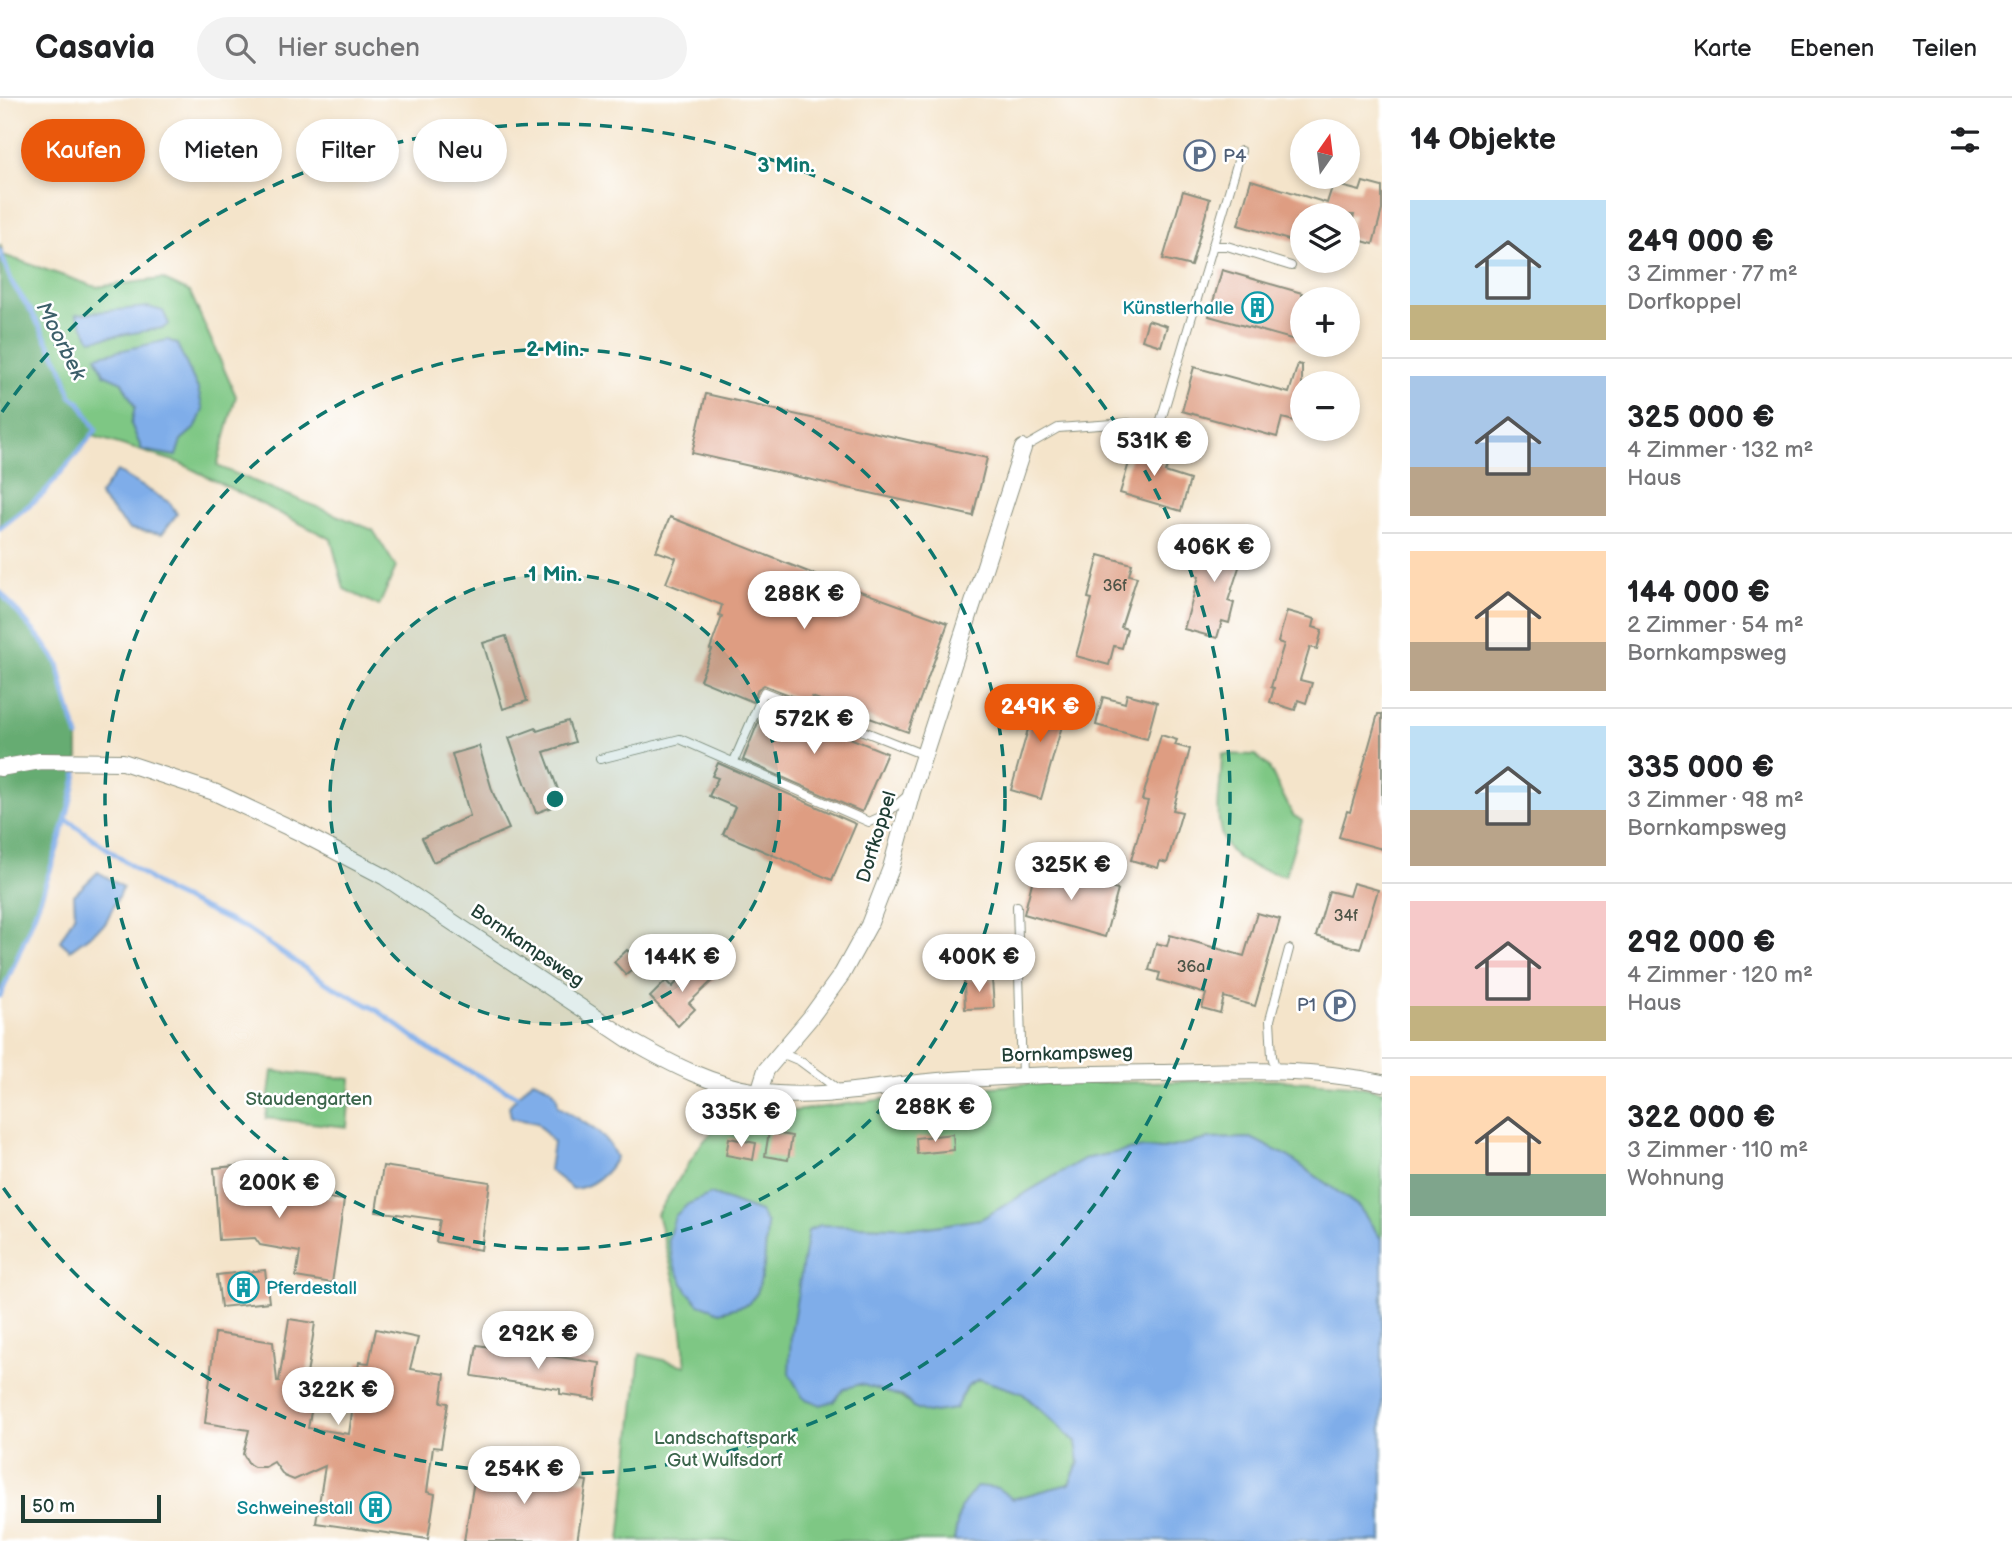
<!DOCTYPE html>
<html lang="de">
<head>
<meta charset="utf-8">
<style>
  :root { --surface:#fff; --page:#f2f2f2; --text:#202124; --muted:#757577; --line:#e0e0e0; --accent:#ea580c }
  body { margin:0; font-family:"Balsamiq Sans",sans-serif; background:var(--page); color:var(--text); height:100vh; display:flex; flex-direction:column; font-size:26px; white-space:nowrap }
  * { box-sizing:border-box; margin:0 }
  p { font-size:23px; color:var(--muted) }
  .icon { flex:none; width:38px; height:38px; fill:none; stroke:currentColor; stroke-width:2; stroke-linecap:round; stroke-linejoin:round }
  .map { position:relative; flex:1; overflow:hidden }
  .details { display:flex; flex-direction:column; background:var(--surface); width:630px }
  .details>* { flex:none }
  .hud { position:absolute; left:21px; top:21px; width:665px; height:63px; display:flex; gap:14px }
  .needle { width:46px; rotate:14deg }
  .tools { position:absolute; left:1290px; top:21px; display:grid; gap:14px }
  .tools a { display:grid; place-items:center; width:70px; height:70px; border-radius:50%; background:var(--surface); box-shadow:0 4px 10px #0003; font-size:35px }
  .scale { position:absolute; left:21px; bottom:18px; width:140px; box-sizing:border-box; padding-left:7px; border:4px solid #1f3d34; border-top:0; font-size:19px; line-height:24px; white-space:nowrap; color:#1f3d34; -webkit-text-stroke:5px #fff; paint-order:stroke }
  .price { position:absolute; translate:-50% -60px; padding:0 16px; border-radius:24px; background:#fff; color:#222; font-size:23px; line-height:46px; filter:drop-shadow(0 2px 4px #0008) }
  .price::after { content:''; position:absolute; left:50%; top:42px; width:21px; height:16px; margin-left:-10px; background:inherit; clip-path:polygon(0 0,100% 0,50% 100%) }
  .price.active { background:var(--accent); color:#fff }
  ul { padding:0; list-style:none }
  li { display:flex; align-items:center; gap:21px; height:175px; padding:0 28px }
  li+li { border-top:2px solid var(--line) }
  li span { display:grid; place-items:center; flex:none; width:196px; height:140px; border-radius:0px; color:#555 }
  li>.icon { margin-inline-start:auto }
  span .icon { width:84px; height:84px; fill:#fffc; stroke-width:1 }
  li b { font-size:30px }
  h2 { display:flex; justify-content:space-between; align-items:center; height:84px; padding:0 28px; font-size:30px }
  .pill { padding:0 24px; border-radius:32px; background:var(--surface); box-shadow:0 4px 10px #0003; font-size:24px; line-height:63px }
  .pill.active { background:var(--accent); color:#fff }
  header { display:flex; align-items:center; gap:42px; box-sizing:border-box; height:98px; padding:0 35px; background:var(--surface); border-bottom:2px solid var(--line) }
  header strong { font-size:33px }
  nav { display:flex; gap:38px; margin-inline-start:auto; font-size:24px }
  .search { width:490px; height:63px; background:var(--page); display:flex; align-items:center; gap:18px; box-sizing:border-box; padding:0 24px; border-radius:38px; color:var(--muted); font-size:26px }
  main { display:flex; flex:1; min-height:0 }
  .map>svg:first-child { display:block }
</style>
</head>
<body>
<header>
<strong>Casavia</strong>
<div class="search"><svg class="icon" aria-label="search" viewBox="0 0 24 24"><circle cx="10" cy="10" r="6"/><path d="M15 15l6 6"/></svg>Hier suchen</div>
<nav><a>Karte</a><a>Ebenen</a><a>Teilen</a></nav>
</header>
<main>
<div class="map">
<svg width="1382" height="1443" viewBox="0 0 1382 1443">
  <rect width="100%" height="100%" fill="#fff"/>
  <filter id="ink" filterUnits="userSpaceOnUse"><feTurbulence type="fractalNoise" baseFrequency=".0143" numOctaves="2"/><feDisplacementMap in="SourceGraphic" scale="14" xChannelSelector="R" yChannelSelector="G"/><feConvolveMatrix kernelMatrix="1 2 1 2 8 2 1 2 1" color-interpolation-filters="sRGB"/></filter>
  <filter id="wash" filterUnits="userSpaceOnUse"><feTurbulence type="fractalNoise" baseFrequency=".00686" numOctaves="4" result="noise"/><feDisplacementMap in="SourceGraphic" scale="28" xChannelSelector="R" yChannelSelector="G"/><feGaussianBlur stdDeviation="1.57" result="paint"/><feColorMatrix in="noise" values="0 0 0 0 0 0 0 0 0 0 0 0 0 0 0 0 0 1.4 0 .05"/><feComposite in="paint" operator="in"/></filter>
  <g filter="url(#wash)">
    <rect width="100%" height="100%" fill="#f4e4ca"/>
    <g fill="#7ec784" stroke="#4e825c" stroke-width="2" fill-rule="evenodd">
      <path d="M3,157L96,189L162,181L190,194L236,298L217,368L373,432L396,469L379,508L344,491L331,441L180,365L93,338L96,335L80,305L71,298L62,270L31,214L12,185ZM190,275L198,291L196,329L181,342L131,326L135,309L122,284Z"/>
      <path d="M1222,656L1255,657L1268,668L1293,717L1302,723L1285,778C1273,774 1259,772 1248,766C1204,745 1222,695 1222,656Z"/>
      <path d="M272,973L351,981L347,1029L266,1020Z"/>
      <path d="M1275,982L1353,987L1382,993V1142L1359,1109L1289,1059L1250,1040L1209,1041L1163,1051L1139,1050L1084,1061L981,1121L922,1130L820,1127L834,1303C837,1299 841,1293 845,1290C863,1280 900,1296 913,1309L955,1311L968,1287L979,1281L1022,1295L1076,1344L1079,1364L1069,1386L1012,1401L997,1390L960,1411L954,1443H620L640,1256L686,1268L677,1191L657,1116L701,1046L732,1013L764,1017L939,994L1024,986ZM711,1096L759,1114L767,1125L764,1168L757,1195L748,1206L720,1214Z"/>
    </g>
    <g fill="#66ac72" stroke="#427453" stroke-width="2">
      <path d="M0,146L12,185L47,242L62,270L71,298L80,305L96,332L43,396L0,430Z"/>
      <path d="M0,494L42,543L58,566L65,597L78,639V671L58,751L42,800L0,898Z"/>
    </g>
    <g fill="#7fade9" stroke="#4f758e" stroke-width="2">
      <path d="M148,209L163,213L169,226L163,230L91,242L76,216Z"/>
      <path d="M168,242L177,246L198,291L203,312L196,329L181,342L176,358L142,352L131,326L135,309L122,284L104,276L96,258Z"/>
      <path d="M117,373L170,405L177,416L162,436L129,431L99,398Z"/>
      <path d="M98,774L123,789L105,826L70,852L60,843L75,816L74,797Z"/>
      <path d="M533,982C547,987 558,991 558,1008C581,1024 605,1032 616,1059C609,1075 591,1090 573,1091L549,1072L553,1044L537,1025L511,1020L509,1008Z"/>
      <path d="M1251,1040L1289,1059L1359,1109L1382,1142V1443H954L960,1410L977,1388L997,1390L1013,1401L1069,1386L1079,1364L1076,1344L1022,1295L979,1281L968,1287L955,1311L927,1315L913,1309L903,1299L860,1286L844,1291L834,1303L821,1307L803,1300L789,1275L791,1235L808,1133L820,1127L922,1130L981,1121L1084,1061L1139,1050L1163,1051L1209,1041Z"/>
      <path d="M711,1096L760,1114L767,1126L764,1168L757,1195L748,1206L720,1214L699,1206L687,1193L675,1169L668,1142L675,1118L688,1106Z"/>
    </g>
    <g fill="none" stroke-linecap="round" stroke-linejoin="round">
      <g stroke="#7fade9" stroke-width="5">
        <path d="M0,153L12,185L31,213L62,270L71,298L80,305L96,332L43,396L0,430"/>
        <path d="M0,494L42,543L58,566L65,597L78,639"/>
        <path d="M67,722L168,794L247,831L328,886L377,912L432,953L517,998"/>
        <path d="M0,898C34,824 61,750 78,671"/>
      </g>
    </g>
    <g id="blocks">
      <g fill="#de9d82">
        <path d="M1251,82L1327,105L1333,86L1360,93L1363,84L1382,89V112L1373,146L1348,139L1354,117H1302V146L1238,127Z"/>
        <path d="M1183,93L1210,101L1191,168L1163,161Z"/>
        <path d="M1222,172L1302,195V244L1209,218Z"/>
        <path d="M1148,222L1167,228L1161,248L1142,242Z"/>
        <path d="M1298,266L1302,267V325L1282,320L1277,339L1182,313L1194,269L1289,295Z"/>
        <path d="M706,296L987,360L973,418L692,355Z"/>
        <path d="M1147,336L1166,340L1160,367L1167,369L1165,374L1190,382L1181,413L1120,395L1131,358L1141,361Z"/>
        <path d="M670,419L816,477L948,525L908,634L812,599L810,605L764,587L758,591L753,604L700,582L712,552L710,551L722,518L719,517L722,507L666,485L676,460L656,453Z"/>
        <path d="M1207,431L1240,440L1237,452L1244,454L1228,503L1234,505L1229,525L1222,523L1217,540L1184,531L1199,478L1194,476Z"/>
        <path d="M1099,457L1132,466L1129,477L1137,479L1121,529L1127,531L1122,550L1114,548L1109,567L1076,558L1092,501L1088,500Z"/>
        <path d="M1287,513L1315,521L1313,529L1322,532L1317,551L1310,549L1300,582L1312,585L1306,605L1298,602L1295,612L1270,604L1274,590L1271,589L1284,546L1278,544Z"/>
        <path d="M506,538L527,603L503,611L483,545Z"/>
        <path d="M1039,592L1070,600L1041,701L1011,692Z"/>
        <path d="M1127,596L1157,604L1147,641L1096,627L1103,599L1125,605Z"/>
        <path d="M767,602L805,617L803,621L887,655L862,714L743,662Z"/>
        <path d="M1378,616H1382V751L1339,739L1347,713L1350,714Z"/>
        <path d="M568,623L575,644L544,654L563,705L536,715L509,640L536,630L537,633Z"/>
        <path d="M1161,637L1177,642L1175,647L1190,651L1173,712L1182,714L1167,765L1160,763L1158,770L1131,762L1148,703L1142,702Z"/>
        <path d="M479,648L493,695L509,731L433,764L422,740L470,718L452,656Z"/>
        <path d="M718,665L856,726L832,782L723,736L735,709L709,698L718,680L712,678Z"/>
        <path d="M1036,769L1118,792L1105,839L1024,816Z"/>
        <path d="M1353,785L1378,792L1360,851L1316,838L1329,793L1349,798Z"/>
        <path d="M1257,815L1280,821L1255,908L1224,899L1220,915L1202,910L1206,896L1158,882L1160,875L1149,872L1156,845L1167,848L1170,837L1244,858Z"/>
        <path d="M627,852L639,866L626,877L614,864Z"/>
        <path d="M698,864L714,881L689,905L695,911L678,928L650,899L666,883L672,889Z"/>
        <path d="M992,881L994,910L965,911L964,882Z"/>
        <path d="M769,1034L792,1038L788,1062L765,1058Z"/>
        <path d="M953,1036L954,1052L917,1056L916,1040Z"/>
        <path d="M729,1040L756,1045L753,1062L726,1057Z"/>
        <path d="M256,1066L259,1092L344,1102L332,1185L296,1179L300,1154L260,1147L255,1140L219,1142L214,1070Z"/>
        <path d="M383,1068L490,1084L481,1152L436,1144L440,1122L376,1113Z"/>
        <path d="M265,1172L269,1204L221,1209L217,1177Z"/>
        <path d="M289,1221L315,1225L304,1296L314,1298L308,1330L349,1336L359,1264L369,1265L376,1231L418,1240L410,1271L445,1276L441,1304L448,1305L441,1350L433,1349L427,1394L435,1396L428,1441L316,1425L325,1368L294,1382L284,1378L274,1364L265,1369H254L249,1366L243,1356L249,1332L205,1325L215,1235L273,1244L277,1283H279Z"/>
        <path d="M477,1247L600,1265L595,1301L560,1296V1291L472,1278Z"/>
        <path d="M477,1365L587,1383L577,1443H464Z"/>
      </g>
    </g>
  </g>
  <g filter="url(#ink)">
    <use href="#blocks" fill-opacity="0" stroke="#8a907f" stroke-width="2"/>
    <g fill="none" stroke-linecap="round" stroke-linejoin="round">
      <defs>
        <g id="service">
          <path d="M1212,148H1227L1291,168"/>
          <path d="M1023,350L1058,330L1127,325L1158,332L1241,53"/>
          <path d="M600,661L680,641L869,724L885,717L907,698"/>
          <path d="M734,663L764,594L924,657"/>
          <path d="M1017,808L1022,978"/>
          <path d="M781,955L800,963L839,992"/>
          <path d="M1276,972L1272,958L1270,922L1289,851"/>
        </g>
        <g id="minor">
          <path d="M0,670L40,663L123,664L214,694L301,735L385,779L631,943C671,966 713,988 758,994C818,1003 879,988 938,983C1012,977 1086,976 1160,975C1235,973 1309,969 1382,985"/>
          <path d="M759,994L766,972L810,920L842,876L869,827L891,770L912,694L1023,350"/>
        </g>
      </defs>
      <use href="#service" stroke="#8a907f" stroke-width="10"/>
      <use href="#minor" stroke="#8a907f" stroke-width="18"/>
      <use href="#service" stroke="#fff" stroke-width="8"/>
      <use href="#minor" stroke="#fff" stroke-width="16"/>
    </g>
  </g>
  <circle cx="555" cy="701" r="225" fill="#0f766e" fill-opacity=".12"/>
  <g fill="none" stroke="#0f766e" stroke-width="3.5" stroke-dasharray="12 9">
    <circle cx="555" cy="701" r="225"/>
    <circle cx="555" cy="701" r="450"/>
    <path d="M2 314A675 675 0 1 1 2 1088"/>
  </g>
  <defs>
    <symbol id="parking-ring" viewBox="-11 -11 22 22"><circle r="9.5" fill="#fff" stroke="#5c6f8a" stroke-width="1.5"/><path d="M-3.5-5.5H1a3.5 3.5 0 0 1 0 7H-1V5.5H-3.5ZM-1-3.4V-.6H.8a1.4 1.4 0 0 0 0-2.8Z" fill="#5c6f8a"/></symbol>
    <symbol id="building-ring" viewBox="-11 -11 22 22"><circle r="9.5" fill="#fff" stroke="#0f9aa8" stroke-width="1.5"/><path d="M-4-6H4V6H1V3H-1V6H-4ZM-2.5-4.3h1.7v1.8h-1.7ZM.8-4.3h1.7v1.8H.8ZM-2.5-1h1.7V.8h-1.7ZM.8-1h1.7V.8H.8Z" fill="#0f9aa8"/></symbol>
  </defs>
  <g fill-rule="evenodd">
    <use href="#parking-ring" x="1182" y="40" width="35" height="35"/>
    <use href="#building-ring" x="1240" y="192" width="35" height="35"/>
    <use href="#parking-ring" x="1322" y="890" width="35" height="35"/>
    <use href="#building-ring" x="226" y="1172" width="35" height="35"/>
    <use href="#building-ring" x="358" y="1392" width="35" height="35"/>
  </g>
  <g text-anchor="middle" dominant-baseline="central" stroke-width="5" stroke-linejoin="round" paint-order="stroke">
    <g font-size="16" fill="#4f5548">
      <text x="1115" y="488">36f</text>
      <text x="1346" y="818">34f</text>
      <text x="1191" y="869">36a</text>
    </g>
    <g font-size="19" fill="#4e5e75" stroke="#fff" text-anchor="start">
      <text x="1223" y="58">P4</text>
      <text x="1316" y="907" text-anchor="end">P1</text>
    </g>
    <g font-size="19" fill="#0d838f" stroke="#fff" text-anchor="end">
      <text x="1234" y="210">Künstlerhalle</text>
      <text x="266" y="1190" text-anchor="start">Pferdestall</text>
      <text x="353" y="1410">Schweinestall</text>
    </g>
    <g font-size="19" fill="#1f3d34" stroke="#fff">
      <text transform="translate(877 739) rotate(-73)">Dorfkoppel</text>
      <text transform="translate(527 848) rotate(34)">Bornkampsweg</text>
      <text transform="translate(1067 956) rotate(-2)">Bornkampsweg</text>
    </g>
    <g font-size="19" fill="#3c664c" stroke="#fff">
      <text x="309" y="1001">Staudengarten</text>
      <text x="725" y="1340">Landschaftspark<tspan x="725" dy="22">Gut Wulfsdorf</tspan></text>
    </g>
    <g font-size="21" font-style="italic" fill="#3c5f6a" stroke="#fff">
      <text transform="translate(61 243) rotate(63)">Moorbek</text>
    </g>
  </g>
  <circle cx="555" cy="701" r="10" fill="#0f766e" stroke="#fff" stroke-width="3.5"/>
  <g font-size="21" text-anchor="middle" font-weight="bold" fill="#0f766e" stroke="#fff" stroke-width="5" stroke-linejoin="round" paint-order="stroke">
    <text x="786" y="74">3 Min.</text>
    <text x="555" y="258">2 Min.</text>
    <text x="555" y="483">1 Min.</text>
  </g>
</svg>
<div class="tools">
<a><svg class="needle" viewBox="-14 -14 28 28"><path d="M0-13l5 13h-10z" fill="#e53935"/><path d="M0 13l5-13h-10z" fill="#757577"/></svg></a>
<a><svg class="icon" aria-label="layers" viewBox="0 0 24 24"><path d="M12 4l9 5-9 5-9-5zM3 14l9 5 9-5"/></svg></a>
<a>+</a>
<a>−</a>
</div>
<div class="scale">50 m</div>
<b class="price" style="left:1154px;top:380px">531K €</b>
<b class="price" style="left:1214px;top:486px">406K €</b>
<b class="price" style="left:804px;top:533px">288K €</b>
<b class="price active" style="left:1040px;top:646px">249K €</b>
<b class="price" style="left:814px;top:658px">572K €</b>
<b class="price" style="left:1071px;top:804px">325K €</b>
<b class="price" style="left:682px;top:896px">144K €</b>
<b class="price" style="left:979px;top:896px">400K €</b>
<b class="price" style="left:935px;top:1046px">288K €</b>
<b class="price" style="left:741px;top:1051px">335K €</b>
<b class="price" style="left:279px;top:1122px">200K €</b>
<b class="price" style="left:538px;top:1273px">292K €</b>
<b class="price" style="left:338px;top:1329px">322K €</b>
<b class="price" style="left:524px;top:1408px">254K €</b>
<div class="hud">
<a class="pill active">Kaufen</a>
<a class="pill">Mieten</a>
<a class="pill">Filter</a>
<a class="pill">Neu</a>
</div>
</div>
<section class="details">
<h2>14 Objekte<svg class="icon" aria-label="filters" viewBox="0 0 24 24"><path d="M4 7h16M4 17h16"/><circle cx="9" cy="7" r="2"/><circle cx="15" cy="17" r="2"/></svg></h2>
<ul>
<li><span style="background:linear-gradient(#bfe0f5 75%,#c2b280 0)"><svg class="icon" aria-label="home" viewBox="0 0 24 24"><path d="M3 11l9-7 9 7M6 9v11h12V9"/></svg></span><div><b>249 000 €</b><p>3 Zimmer · 77 m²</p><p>Dorfkoppel</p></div></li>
<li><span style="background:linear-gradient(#a9c7e8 65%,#b9a48a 0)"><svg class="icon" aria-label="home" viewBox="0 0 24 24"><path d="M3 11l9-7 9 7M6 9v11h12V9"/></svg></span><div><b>325 000 €</b><p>4 Zimmer · 132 m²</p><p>Haus</p></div></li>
<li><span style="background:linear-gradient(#ffd9b3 65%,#b9a48a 0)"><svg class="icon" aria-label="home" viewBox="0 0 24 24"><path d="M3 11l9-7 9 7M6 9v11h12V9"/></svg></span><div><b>144 000 €</b><p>2 Zimmer · 54 m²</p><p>Bornkampsweg</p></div></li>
<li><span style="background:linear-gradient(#bfe0f5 60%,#b9a48a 0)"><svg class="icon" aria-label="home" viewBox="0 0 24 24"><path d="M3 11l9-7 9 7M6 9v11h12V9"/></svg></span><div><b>335 000 €</b><p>3 Zimmer · 98 m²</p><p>Bornkampsweg</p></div></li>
<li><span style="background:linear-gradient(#f6c9c9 75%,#c2b280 0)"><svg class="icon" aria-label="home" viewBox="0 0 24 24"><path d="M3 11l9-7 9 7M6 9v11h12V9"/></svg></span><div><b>292 000 €</b><p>4 Zimmer · 120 m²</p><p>Haus</p></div></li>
<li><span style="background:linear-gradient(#ffd9b3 70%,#7fa58c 0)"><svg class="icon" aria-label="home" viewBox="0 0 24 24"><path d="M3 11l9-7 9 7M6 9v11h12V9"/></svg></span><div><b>322 000 €</b><p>3 Zimmer · 110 m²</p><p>Wohnung</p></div></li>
</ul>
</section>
</main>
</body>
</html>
